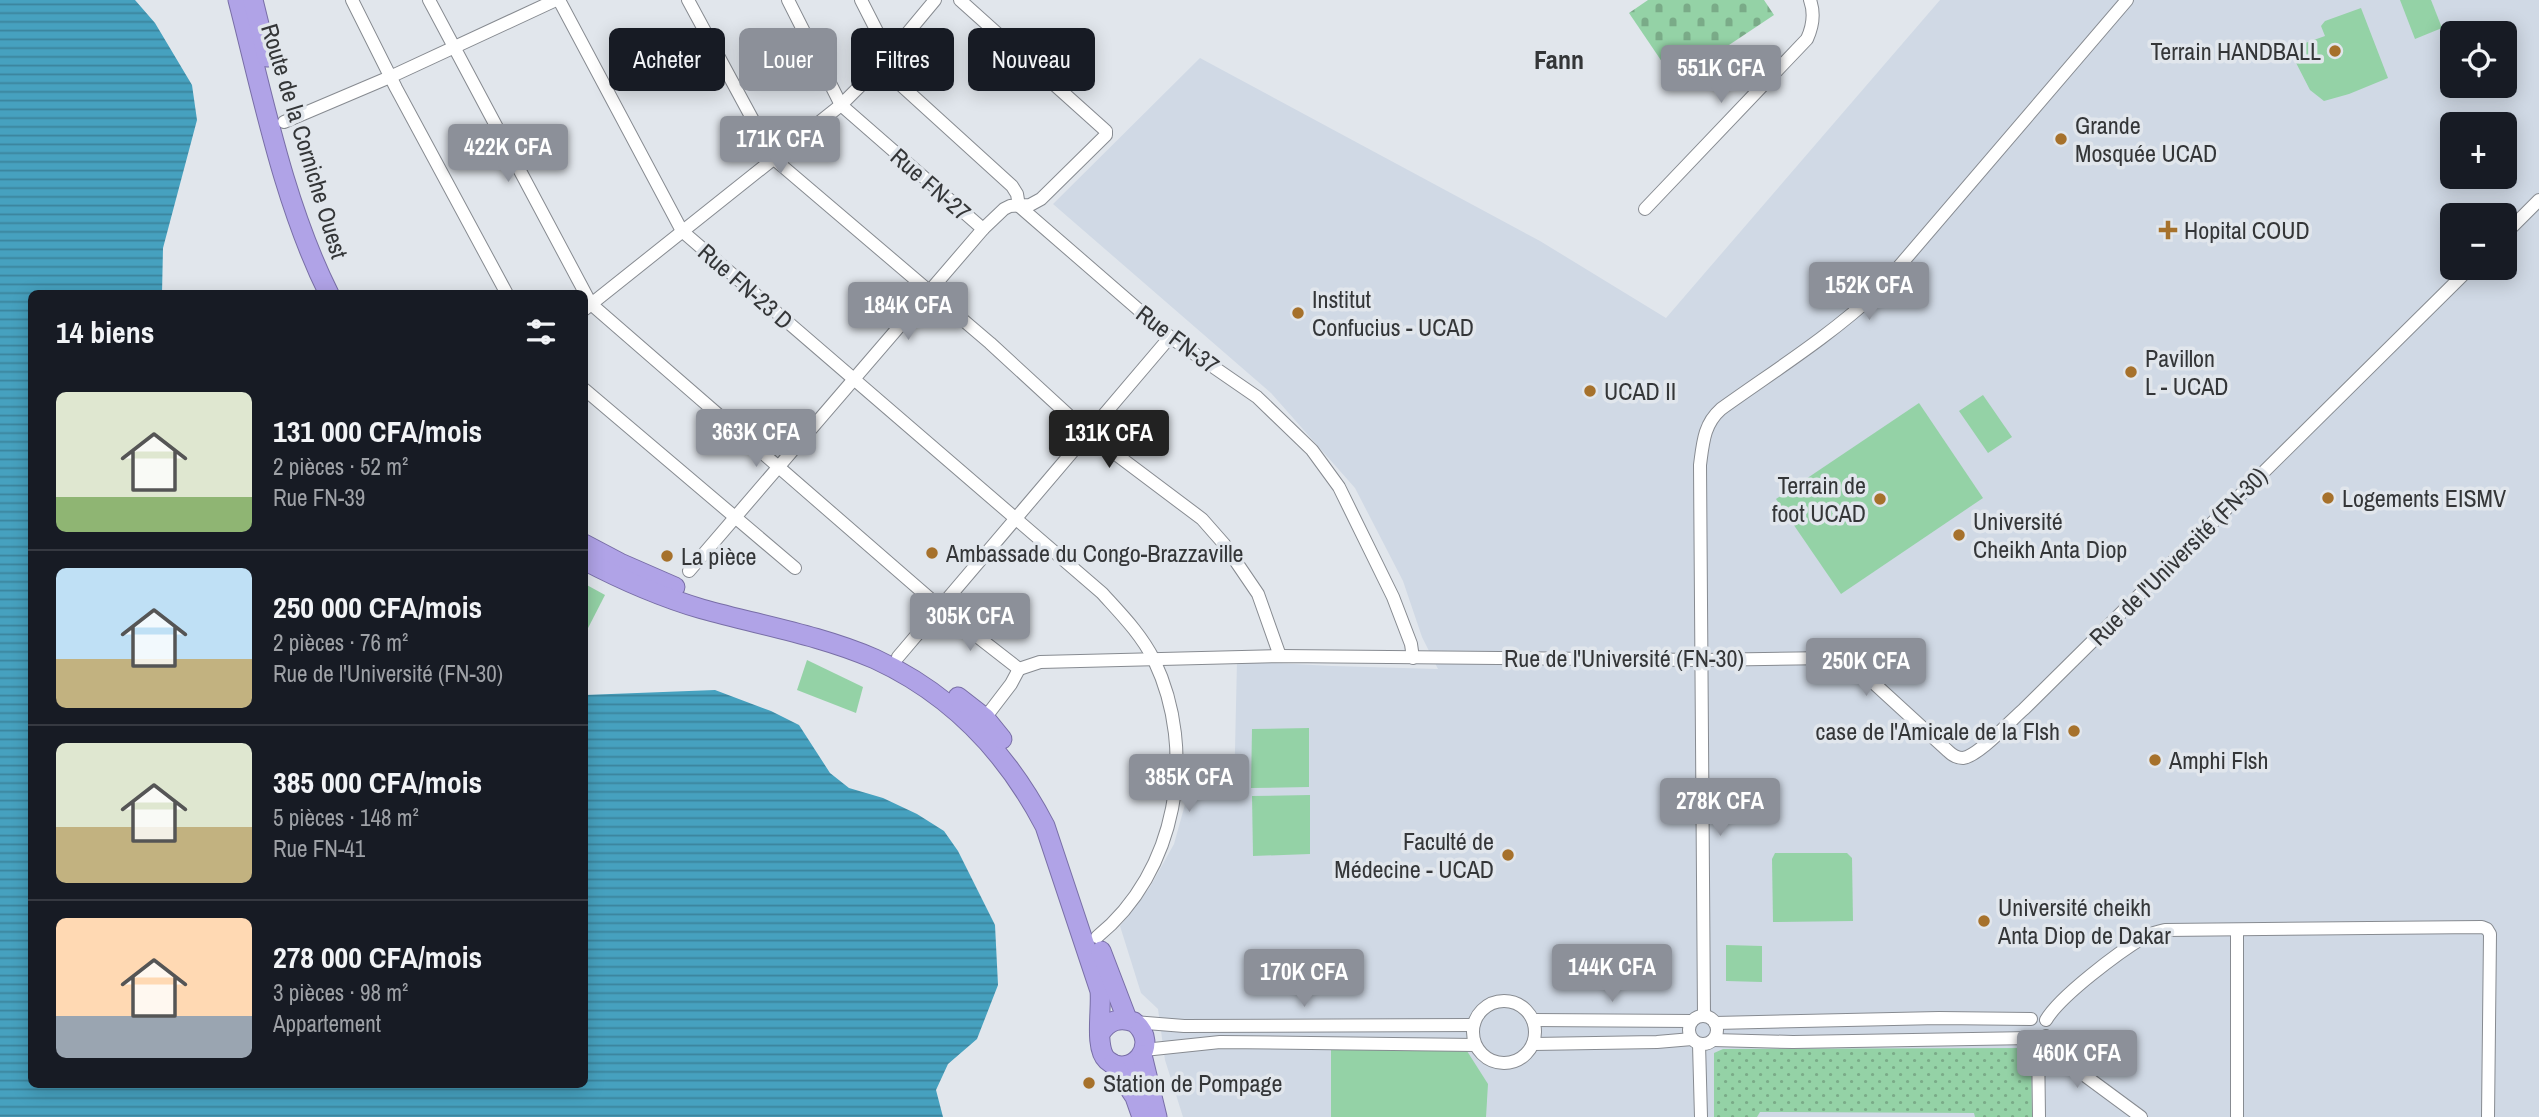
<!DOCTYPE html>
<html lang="fr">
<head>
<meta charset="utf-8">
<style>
  :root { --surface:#171b24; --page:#20242c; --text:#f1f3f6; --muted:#9ea1a6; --line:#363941; --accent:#8c9099 }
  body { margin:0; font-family:"Archivo Narrow",sans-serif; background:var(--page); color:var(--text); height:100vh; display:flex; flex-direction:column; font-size:26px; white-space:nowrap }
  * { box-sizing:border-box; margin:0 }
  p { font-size:23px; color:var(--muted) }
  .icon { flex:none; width:38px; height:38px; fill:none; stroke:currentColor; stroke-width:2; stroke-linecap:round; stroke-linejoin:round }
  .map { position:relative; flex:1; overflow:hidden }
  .drawer { position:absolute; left:28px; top:290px; width:560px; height:798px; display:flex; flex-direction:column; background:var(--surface); border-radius:10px; box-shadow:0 4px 18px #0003 }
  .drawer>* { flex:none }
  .banner { position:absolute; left:609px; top:28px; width:665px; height:63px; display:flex; gap:14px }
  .controls { position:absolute; left:2440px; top:21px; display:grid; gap:14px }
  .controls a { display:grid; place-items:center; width:77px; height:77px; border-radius:10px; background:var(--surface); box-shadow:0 4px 18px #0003; font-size:35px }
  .price { position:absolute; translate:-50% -60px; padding:0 16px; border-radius:7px; background:var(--accent); color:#fff; font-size:23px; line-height:46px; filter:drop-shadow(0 2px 4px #0008) }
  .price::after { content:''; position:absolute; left:50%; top:42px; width:21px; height:16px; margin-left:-10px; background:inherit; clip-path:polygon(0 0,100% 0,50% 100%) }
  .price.current { background:#222; color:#fff }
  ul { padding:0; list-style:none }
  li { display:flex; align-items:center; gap:21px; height:175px; padding:0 28px }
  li+li { border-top:2px solid var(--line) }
  li span { display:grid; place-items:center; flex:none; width:196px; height:140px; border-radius:10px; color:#555 }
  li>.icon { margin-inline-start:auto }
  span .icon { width:84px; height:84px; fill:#fffc; stroke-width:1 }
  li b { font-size:30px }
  h2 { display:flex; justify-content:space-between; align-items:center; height:84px; padding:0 28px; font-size:30px }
  .chip { padding:0 24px; border-radius:10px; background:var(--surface); box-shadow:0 4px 18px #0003; font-size:24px; line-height:63px }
  .chip.current { background:var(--accent); color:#fff }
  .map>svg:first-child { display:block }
</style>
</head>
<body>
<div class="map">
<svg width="2539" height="1117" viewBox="0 0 2539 1117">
  <defs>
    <pattern id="cemetery-stones" width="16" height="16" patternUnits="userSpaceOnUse" patternTransform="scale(1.75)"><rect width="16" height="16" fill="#94d2a6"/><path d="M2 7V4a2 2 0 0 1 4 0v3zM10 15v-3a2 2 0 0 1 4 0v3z" fill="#7aab88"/></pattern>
    <pattern id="park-dots" width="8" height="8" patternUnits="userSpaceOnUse" patternTransform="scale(1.75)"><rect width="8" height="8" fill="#94d2a6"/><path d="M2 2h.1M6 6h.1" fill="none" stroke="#7aab88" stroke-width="1.8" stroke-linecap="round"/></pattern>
    <pattern id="water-rules" width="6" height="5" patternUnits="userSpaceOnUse" patternTransform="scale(1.75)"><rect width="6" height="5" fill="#46a1bf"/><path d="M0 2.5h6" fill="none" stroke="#3b849c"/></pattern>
  </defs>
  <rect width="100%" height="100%" fill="#e1e6ec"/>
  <path fill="#d0d9e5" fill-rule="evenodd" d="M1940,0H2539V1117H1183L1165,1060L1158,1009L1141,993L1120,926L1150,887L1174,844L1189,790L1234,794L1237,661L1332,666L1438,669L1422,637L1403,581L1355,488L1271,393L1053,204L1200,58L1540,241L1666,318ZM2452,33H2504V86H2452ZM2452,124H2504V177H2452ZM2452,215H2504V268H2452Z"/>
  <g fill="#94d2a6">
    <path d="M2400,0H2431L2442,28L2415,39Z"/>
    <path d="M2361,8L2388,78L2349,94L2324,101L2310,90L2292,55L2294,47L2325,36L2321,26L2325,21Z"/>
    <path d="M1983,395L2012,437L1988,453L1959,411Z"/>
    <path d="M1919,403L1983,498L1841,594L1776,499Z"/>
    <path d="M585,584L605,595L585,634Z"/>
    <path d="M807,660L863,687L856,713L797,690Z"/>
    <path d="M1309,728V787L1251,788L1252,729Z"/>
    <path d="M1310,795V854L1253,856L1252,796Z"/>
    <path d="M1775,853H1847L1852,858L1853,921L1773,922L1772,859Z"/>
    <path d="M1726,945L1762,946V982L1726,981Z"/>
    <path d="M1331,1048L1467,1051L1488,1084L1486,1117H1331Z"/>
  </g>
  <path fill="url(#cemetery-stones)" d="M1648,0H1764L1774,15L1675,81L1629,13Z"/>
  <path fill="url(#park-dots)" d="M2031,1048L2032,1117H1975L1974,1113L1760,1112L1757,1117H1714V1053L1723,1049Z"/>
  <path fill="url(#water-rules)" d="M0,0H135L155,23L192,85L197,120L163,248L162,294H32V1085H584L585,695L715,690L771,711L799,725L830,773L849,788L883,798L917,814L944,831L958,851L995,925L998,985L977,1039L948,1064L936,1090L943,1117H0Z"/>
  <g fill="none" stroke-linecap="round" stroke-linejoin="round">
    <defs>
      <g id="minor">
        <path d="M352,0L396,88L507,294"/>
        <path d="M429,0L591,304L942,609L1019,669"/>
        <path d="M559,0L682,231L1102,593C1121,614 1141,634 1154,660C1198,752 1177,872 1097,937"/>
        <path d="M688,0L774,159L990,343L1089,434L1202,519L1224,544L1258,594L1280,656"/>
        <path d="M788,0L841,105L983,229"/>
        <path d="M861,0L888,53"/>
        <path d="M880,66L1012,186L1017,194L1019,206L1170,337L1257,397L1312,450L1339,487L1393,597L1411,644L1413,658"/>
        <path d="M284,122L390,77L556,0"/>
        <path d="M1645,209L1807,39C1813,26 1815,14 1810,0"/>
        <path d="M2504,235L2539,200"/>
        <path d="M585,309L841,105L880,66L935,0"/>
        <path d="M584,389L795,568"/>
        <path d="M689,571L983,229L1004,209L1010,206L1030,205L1041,199L1106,135V131L960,0"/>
        <path d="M898,657L1170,337"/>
        <path d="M1019,669L1040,662L1280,656L1701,660L1831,658L1842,659L1854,665L1948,751C1952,755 1956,758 1963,758C1979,756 2011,720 2024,709L2470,268"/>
        <path d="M985,718L1011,684L1019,669"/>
        <circle cx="1504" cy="1032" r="31"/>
        <circle cx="1703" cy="1030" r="14"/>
        <path d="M1704,1016L1700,465C1703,442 1704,424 1721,409C1774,371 1830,336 1878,291L2127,0"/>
        <path d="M1533,1020L1692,1021"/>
        <path d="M2046,1020C2060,996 2119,952 2144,937C2151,933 2158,932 2165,930L2482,927L2487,929L2490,934L2488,1117"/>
        <path d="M1134,1022L1184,1026L1473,1025"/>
        <path d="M1715,1023L1939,1018L2031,1019"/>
        <path d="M2046,1036L2057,1055L2141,1117"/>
        <path d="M1713,1040L1793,1042L2032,1038"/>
        <path d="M2038,1040L2039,1117"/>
        <path d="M1533,1044L1657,1042L1692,1039"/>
        <path d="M1699,1044L1701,1117"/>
        <path d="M1144,1050L1220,1042L1475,1045"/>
        <path d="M2237,1117V931"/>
      </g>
      <g id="trunk">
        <path d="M238,0C263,97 284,204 329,294"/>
        <path d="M253,0L267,57"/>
        <path d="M584,544L620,563L675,587"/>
        <path d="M584,560C622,580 661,597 702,609C759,625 820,635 875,659C951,694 1007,753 1045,826L1100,991C1102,1009 1094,1048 1107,1060C1130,1080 1162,1045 1134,1022C1120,1017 1108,1020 1100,1034"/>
        <path d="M958,697L985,718L1002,739"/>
        <path d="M1101,951L1127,1019"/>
        <path d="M1142,1055L1157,1117"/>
        <path d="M1113,1064L1135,1097L1142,1117"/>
      </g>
    </defs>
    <use href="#minor" stroke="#878b91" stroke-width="14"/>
    <use href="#trunk" stroke="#786ea6" stroke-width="21"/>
    <use href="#minor" stroke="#fff" stroke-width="12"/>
    <use href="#trunk" stroke="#b0a3e7" stroke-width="19"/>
  </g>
  <g fill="#a6712b" stroke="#e1e6ec" stroke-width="2.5">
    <circle cx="2335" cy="51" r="7"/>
    <circle cx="2061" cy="139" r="7"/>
    <path d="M2164.5 219.5h7v7h7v7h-7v7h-7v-7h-7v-7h7z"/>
    <circle cx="1298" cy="313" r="7"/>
    <circle cx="2131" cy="372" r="7"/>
    <circle cx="1590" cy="391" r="7"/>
    <circle cx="2328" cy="498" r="7"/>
    <circle cx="1880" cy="499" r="7"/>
    <circle cx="1959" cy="535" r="7"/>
    <circle cx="932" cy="553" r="7"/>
    <circle cx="667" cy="556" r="7"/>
    <circle cx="2074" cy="731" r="7"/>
    <circle cx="2155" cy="760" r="7"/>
    <circle cx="1508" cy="855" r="7"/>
    <circle cx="1984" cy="921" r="7"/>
    <circle cx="1089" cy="1083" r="7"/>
  </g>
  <g text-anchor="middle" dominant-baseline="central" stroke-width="7" stroke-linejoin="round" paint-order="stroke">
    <g font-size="24" fill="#343638" stroke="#e1e6ec" text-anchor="start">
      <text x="2321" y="51" text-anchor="end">Terrain HANDBALL</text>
      <text x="2075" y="125">Grande<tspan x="2075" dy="28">Mosquée UCAD</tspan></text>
      <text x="2184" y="230">Hopital COUD</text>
      <text x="1312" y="299">Institut<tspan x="1312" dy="28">Confucius - UCAD</tspan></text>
      <text x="2145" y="358">Pavillon<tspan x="2145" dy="28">L - UCAD</tspan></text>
      <text x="1604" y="391">UCAD II</text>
      <text x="1866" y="485" text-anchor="end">Terrain de<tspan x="1866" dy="28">foot UCAD</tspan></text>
      <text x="2342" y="498">Logements EISMV</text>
      <text x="1973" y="521">Université<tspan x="1973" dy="28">Cheikh Anta Diop</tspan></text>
      <text x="946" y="553">Ambassade du Congo-Brazzaville</text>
      <text x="681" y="556">La pièce</text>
      <text x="2060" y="731" text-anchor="end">case de l'Amicale de la Flsh</text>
      <text x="2169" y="760">Amphi Flsh</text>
      <text x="1494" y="841" text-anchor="end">Faculté de<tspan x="1494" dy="28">Médecine - UCAD</tspan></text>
      <text x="1998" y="907">Université cheikh<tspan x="1998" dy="28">Anta Diop de Dakar</tspan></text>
      <text x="1103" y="1083">Station de Pompage</text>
    </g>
    <g font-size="24" fill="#343638" stroke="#e1e6ec">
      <text transform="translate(305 141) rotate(73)">Route de la Corniche Ouest</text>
      <text transform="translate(931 184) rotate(41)">Rue FN-27</text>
      <text transform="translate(746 286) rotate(41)">Rue FN-23 D</text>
      <text transform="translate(1178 339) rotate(37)">Rue FN-37</text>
      <text transform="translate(2178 556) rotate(-45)">Rue de l'Université (FN-30)</text>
      <text x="1624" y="658">Rue de l'Université (FN-30)</text>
    </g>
    <g font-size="26" font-weight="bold" fill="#343638" stroke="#e1e6ec">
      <text x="1559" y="59">Fann</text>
    </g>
  </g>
</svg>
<div class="controls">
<a><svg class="icon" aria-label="locate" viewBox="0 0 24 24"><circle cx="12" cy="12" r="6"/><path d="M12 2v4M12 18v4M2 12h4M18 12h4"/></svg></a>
<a>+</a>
<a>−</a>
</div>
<b class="price" style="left:1721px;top:105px">551K CFA</b>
<b class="price" style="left:780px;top:176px">171K CFA</b>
<b class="price" style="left:508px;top:184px">422K CFA</b>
<b class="price" style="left:1869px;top:322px">152K CFA</b>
<b class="price" style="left:908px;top:342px">184K CFA</b>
<b class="price" style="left:756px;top:469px">363K CFA</b>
<b class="price current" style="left:1109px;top:470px">131K CFA</b>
<b class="price" style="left:970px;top:653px">305K CFA</b>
<b class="price" style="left:1866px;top:698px">250K CFA</b>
<b class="price" style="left:1189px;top:814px">385K CFA</b>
<b class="price" style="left:1720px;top:838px">278K CFA</b>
<b class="price" style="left:1612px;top:1004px">144K CFA</b>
<b class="price" style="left:1304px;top:1009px">170K CFA</b>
<b class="price" style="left:2077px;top:1090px">460K CFA</b>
<div class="banner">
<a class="chip">Acheter</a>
<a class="chip current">Louer</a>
<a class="chip">Filtres</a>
<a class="chip">Nouveau</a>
</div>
<section class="drawer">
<h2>14 biens<svg class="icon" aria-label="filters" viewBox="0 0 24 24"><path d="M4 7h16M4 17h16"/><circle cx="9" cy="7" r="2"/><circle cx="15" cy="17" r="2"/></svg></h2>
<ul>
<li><span style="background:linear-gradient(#dfe7d0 75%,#8fb573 0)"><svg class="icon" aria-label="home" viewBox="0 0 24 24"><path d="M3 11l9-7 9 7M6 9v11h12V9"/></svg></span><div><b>131 000 CFA/mois</b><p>2 pièces · 52 m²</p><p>Rue FN-39</p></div></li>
<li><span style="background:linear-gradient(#bfe0f5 65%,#c2b280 0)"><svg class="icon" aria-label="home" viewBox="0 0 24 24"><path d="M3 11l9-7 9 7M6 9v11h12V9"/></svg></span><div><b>250 000 CFA/mois</b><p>2 pièces · 76 m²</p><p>Rue de l'Université (FN-30)</p></div></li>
<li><span style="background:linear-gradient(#dfe7d0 60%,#c2b280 0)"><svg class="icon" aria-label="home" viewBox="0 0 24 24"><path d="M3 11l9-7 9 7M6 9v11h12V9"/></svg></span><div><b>385 000 CFA/mois</b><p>5 pièces · 148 m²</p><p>Rue FN-41</p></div></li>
<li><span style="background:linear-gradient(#ffd9b3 70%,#9aa5b1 0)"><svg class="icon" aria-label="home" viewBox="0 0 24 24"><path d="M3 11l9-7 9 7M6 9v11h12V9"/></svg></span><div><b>278 000 CFA/mois</b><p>3 pièces · 98 m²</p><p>Appartement</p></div></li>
</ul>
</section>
</div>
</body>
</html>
